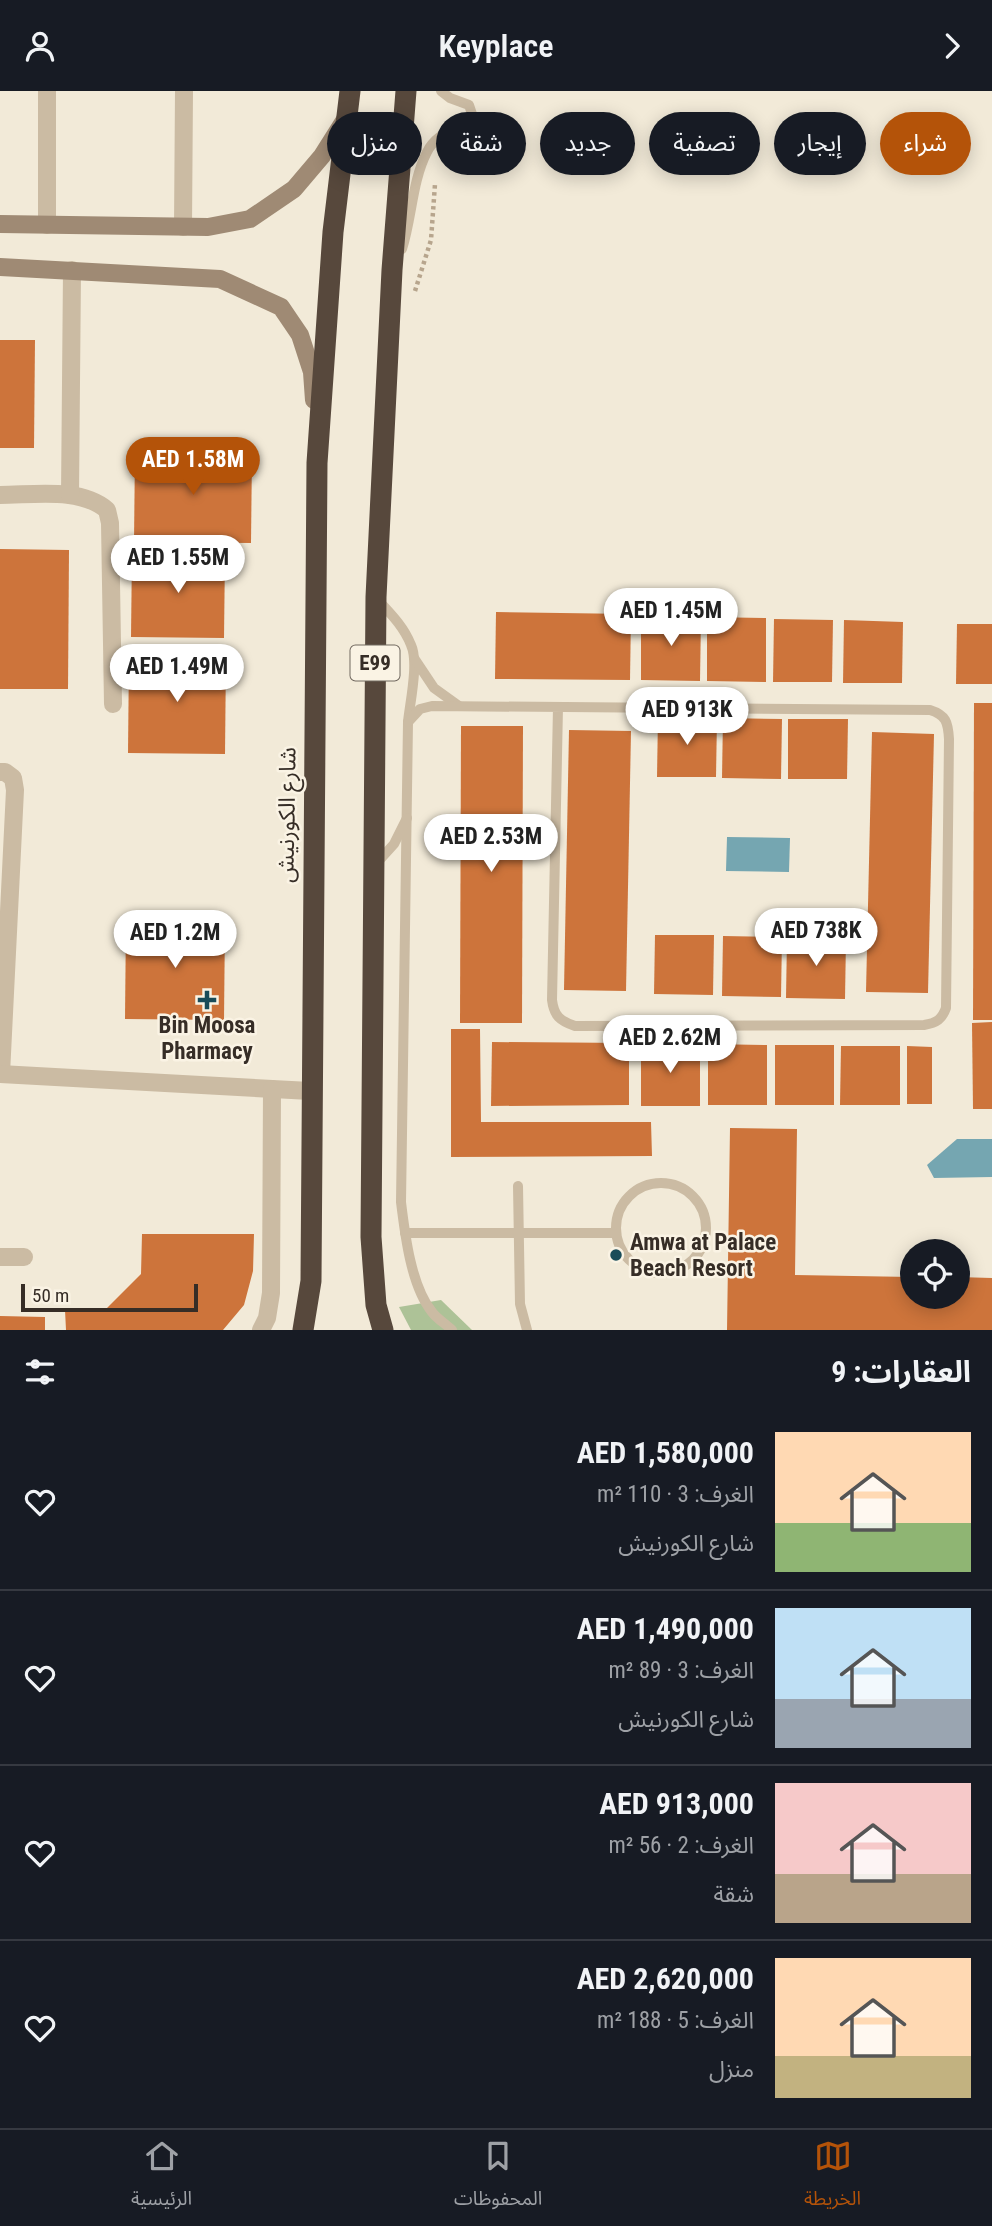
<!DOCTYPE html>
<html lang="ar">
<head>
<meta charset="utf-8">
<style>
  :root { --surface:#171b24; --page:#20242c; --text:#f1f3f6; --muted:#9ea1a6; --line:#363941; --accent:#b45309 }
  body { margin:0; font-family:"Roboto Condensed","Noto Sans Arabic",sans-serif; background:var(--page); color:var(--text); direction:rtl; height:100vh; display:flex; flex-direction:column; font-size:26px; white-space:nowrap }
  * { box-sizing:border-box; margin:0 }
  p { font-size:23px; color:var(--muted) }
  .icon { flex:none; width:38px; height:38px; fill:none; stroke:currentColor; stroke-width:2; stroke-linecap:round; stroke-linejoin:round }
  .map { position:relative; height:1239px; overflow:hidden; direction:ltr }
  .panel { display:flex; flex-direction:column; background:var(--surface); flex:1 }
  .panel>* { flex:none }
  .hud { position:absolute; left:21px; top:21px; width:950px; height:63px; direction:rtl; display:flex; gap:14px }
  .buttons { position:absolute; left:900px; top:1148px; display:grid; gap:14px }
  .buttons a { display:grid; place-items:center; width:70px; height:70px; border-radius:50%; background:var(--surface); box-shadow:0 4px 18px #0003; font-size:35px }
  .scale { position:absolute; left:21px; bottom:18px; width:177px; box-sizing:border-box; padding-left:7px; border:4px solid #362d26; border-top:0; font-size:19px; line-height:24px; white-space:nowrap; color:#362d26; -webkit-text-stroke:5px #faf3e4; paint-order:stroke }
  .price { position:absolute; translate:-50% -60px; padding:0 16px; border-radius:24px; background:#fff; color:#222; font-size:23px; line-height:46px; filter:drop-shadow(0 2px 4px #0008) }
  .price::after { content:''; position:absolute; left:50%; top:42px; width:21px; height:16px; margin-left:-10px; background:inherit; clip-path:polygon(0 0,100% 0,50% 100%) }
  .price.active { background:var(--accent); color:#fff }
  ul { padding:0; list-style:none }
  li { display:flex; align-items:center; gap:21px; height:175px; padding:0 21px }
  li+li { border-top:2px solid var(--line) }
  li span { display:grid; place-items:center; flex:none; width:196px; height:140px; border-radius:0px; color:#555 }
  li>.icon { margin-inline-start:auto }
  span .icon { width:84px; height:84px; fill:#fffc; stroke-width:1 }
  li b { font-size:30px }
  h2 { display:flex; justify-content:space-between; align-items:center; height:84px; padding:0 21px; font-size:30px }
  .chip { padding:0 24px; border-radius:32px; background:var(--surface); box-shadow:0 4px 18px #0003; font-size:24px; line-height:63px }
  .chip.active { background:var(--accent); color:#fff }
  header { display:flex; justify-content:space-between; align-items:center; height:91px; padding:0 21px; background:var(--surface); font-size:32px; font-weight:600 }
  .tab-bar { display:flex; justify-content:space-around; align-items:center; height:98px; border-top:2px solid var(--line); background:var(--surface); font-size:19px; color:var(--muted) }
  .tab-bar a { display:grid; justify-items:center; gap:4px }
  .tab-bar .active { color:var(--accent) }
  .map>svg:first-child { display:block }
</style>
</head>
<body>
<header><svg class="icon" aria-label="forward" viewBox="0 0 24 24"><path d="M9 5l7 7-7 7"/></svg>Keyplace<svg class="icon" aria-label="person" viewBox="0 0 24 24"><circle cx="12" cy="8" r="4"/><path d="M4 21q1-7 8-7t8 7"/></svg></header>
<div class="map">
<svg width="992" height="1239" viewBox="0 0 992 1239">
  <rect width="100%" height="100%" fill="#f2ead8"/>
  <path fill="#adc297" d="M441,1209L472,1239H411L399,1216Z"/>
  <g fill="#75a6b1">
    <path d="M727,746L790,747L789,781L726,780Z"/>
    <path d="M957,1048H992V1086L934,1087L927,1074Z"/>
  </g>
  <g fill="#cd743b">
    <path d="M0,249H35L34,357H0Z"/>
    <path d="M135,360L252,362L251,452L134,451Z"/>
    <path d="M0,458L69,459L68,598H0Z"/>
    <path d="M132,461L225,462L224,547L131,546Z"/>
    <path d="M496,521L631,523L630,589L495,588Z"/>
    <path d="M641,524L701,525L700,590L641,589Z"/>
    <path d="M707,526L766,527V591L707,590Z"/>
    <path d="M774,528L833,529L832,591H773Z"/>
    <path d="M844,529L903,531L902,592H843Z"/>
    <path d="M957,533H992V593H956Z"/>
    <path d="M129,563L226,564L225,663L128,662Z"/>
    <path d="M974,612H992V929H973Z"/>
    <path d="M658,626L717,627L716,686H657Z"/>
    <path d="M723,627L782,628L781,688L722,687Z"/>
    <path d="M788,628H848L847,688H788Z"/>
    <path d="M461,635H523L522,932H460Z"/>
    <path d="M569,639L631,640L626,900L564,899Z"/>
    <path d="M872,641L934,643L928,902L866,901Z"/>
    <path d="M126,829L225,830L224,929L125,928Z"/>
    <path d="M655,844H714L713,904L654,903Z"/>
    <path d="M723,845L782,846L781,906L722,905Z"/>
    <path d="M787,847L846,848L845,908L786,907Z"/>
    <path d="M992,931V1018H973L972,932Z"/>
    <path d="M451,938H480L481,1031H651L652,1065L451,1066Z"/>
    <path d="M492,951L629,952V1014L491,1015Z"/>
    <path d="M641,952L700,953V1015H641Z"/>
    <path d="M708,953L767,954V1014H708Z"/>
    <rect x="775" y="954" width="59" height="60"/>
    <path d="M841,955H900V1014H840Z"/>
    <path d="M907,955L932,956V1013H907Z"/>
    <path d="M730,1037L797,1038L795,1184L912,1186V1206H957V1186L992,1187V1239H727Z"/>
    <path d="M142,1143H254L253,1180L244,1214L223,1239H66L65,1219L106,1218L141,1183Z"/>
    <path d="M0,1225L45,1226V1239H0Z"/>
  </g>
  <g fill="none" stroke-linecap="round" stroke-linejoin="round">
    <g stroke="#b7a58d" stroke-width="4.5" stroke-dasharray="3.5 3.5" stroke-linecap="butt">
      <path d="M445,67L456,57L465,56"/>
      <path d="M415,200L431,149L435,93"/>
    </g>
    <g stroke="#cbbba3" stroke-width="10">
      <path d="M402,158C412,127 412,90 427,61C439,37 466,38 472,23L469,14L450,7L441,0"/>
      <path d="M378,509C391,523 404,536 411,554C419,571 410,611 408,631L401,1111C405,1144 411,1195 432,1221C437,1228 446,1233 452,1239"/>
      <path d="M414,567L434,597L459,615"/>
      <path d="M408,631L420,618L432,615L930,619C946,624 948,631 949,648L946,917C942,928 937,932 924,934L575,935C560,930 554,925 552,909L558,616"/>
      <path d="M375,774L394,753L407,727"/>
      <circle cx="661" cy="1137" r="45"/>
      <path d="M518,1095L520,1213L527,1239"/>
      <path d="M405,1142H616"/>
    </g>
    <g stroke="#cbbba3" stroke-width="18">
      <path d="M47,0V134"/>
      <path d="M183,136L184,0"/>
      <path d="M0,404C34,404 80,396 107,419L110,432L113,613"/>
      <path d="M70,404L72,179"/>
      <path d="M0,681H5L13,687L15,699L1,983"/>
      <path d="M0,983L310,1000"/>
      <path d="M0,1166H24"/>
      <path d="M261,1239L267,1227L271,1202L272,998"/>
    </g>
    <g stroke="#9f8a74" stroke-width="18">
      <path d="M0,133L208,136L250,128L294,98L322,65L346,27"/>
      <path d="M0,176L220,188L281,216L300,244L312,281L314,309"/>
    </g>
    <g stroke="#57483c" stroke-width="21">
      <path d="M303,1239L311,1190L317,372L333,141L350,0"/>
      <path d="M383,1239L376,1214L371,1146L376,506L392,179L406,0"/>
    </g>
  </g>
  <g fill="#194c59" stroke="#faf3e4" stroke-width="2.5">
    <path d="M203.5 898.5h7v7h7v7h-7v7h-7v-7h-7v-7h7z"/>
    <circle cx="616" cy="1164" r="7"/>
  </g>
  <g text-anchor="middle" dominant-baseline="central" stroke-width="5" stroke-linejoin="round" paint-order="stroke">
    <rect fill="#faf3e4" stroke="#71685f" stroke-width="2" x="350.5" y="554.5" width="49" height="35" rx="5"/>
    <g font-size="21" font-weight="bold" fill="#362d26">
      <text x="375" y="572">E99</text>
    </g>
    <g font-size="23" fill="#362d26" stroke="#faf3e4">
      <text transform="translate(287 724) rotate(-89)">شارع الكورنيش</text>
    </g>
    <g font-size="23" font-weight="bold" fill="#362d26" stroke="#faf3e4">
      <text x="207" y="934">Bin Moosa<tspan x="207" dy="26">Pharmacy</tspan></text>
      <text x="630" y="1151" text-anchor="start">Amwa at Palace<tspan x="630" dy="26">Beach Resort</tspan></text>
    </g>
  </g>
</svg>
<div class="buttons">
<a><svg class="icon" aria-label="locate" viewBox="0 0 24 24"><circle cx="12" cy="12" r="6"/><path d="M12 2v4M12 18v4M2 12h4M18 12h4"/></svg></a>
</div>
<div class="scale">50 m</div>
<b class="price active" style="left:193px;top:406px">AED 1.58M</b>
<b class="price" style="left:178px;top:504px">AED 1.55M</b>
<b class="price" style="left:671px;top:557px">AED 1.45M</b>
<b class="price" style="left:177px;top:613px">AED 1.49M</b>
<b class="price" style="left:687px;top:656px">AED 913K</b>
<b class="price" style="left:491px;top:783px">AED 2.53M</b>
<b class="price" style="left:816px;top:877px">AED 738K</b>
<b class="price" style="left:175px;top:879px">AED 1.2M</b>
<b class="price" style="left:670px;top:984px">AED 2.62M</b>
<div class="hud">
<a class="chip active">شراء</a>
<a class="chip">إيجار</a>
<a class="chip">تصفية</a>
<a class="chip">جديد</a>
<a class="chip">شقة</a>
<a class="chip">منزل</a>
</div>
</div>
<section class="panel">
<h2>العقارات: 9<svg class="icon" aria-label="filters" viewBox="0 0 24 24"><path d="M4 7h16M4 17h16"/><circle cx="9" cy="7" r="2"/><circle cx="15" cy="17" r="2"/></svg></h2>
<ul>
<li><span style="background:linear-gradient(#ffd9b3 65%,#8fb573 0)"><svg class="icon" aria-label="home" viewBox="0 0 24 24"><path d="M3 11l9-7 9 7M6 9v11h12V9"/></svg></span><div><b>AED 1,580,000</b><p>الغرف: 3 · 110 m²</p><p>شارع الكورنيش</p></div><svg class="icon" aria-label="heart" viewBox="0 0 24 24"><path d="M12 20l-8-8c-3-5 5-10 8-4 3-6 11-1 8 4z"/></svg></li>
<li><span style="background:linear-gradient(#bfe0f5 65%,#9aa5b1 0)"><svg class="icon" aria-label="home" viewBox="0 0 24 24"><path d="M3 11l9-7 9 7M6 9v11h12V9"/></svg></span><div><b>AED 1,490,000</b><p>الغرف: 3 · 89 m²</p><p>شارع الكورنيش</p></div><svg class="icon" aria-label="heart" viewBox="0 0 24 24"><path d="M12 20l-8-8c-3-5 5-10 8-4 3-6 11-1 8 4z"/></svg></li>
<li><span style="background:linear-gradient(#f6c9c9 65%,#b9a48a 0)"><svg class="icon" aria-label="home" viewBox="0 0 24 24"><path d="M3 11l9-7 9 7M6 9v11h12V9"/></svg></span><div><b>AED 913,000</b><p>الغرف: 2 · 56 m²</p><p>شقة</p></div><svg class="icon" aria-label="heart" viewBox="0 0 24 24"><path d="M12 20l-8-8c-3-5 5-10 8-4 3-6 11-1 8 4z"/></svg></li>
<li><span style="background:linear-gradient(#ffd9b3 70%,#c2b280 0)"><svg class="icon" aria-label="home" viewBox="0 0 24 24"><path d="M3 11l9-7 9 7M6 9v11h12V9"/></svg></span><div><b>AED 2,620,000</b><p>الغرف: 5 · 188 m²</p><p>منزل</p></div><svg class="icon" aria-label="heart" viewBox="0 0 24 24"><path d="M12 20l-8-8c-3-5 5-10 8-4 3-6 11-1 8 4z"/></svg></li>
</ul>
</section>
<nav class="tab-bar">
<a class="active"><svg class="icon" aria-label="map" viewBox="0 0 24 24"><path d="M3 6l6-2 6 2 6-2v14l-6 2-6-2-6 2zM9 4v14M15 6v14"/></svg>الخريطة</a>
<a><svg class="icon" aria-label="saved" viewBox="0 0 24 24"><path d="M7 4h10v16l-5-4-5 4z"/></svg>المحفوظات</a>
<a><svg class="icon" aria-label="home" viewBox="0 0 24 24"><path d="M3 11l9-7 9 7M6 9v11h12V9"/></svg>الرئيسية</a>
</nav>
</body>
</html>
